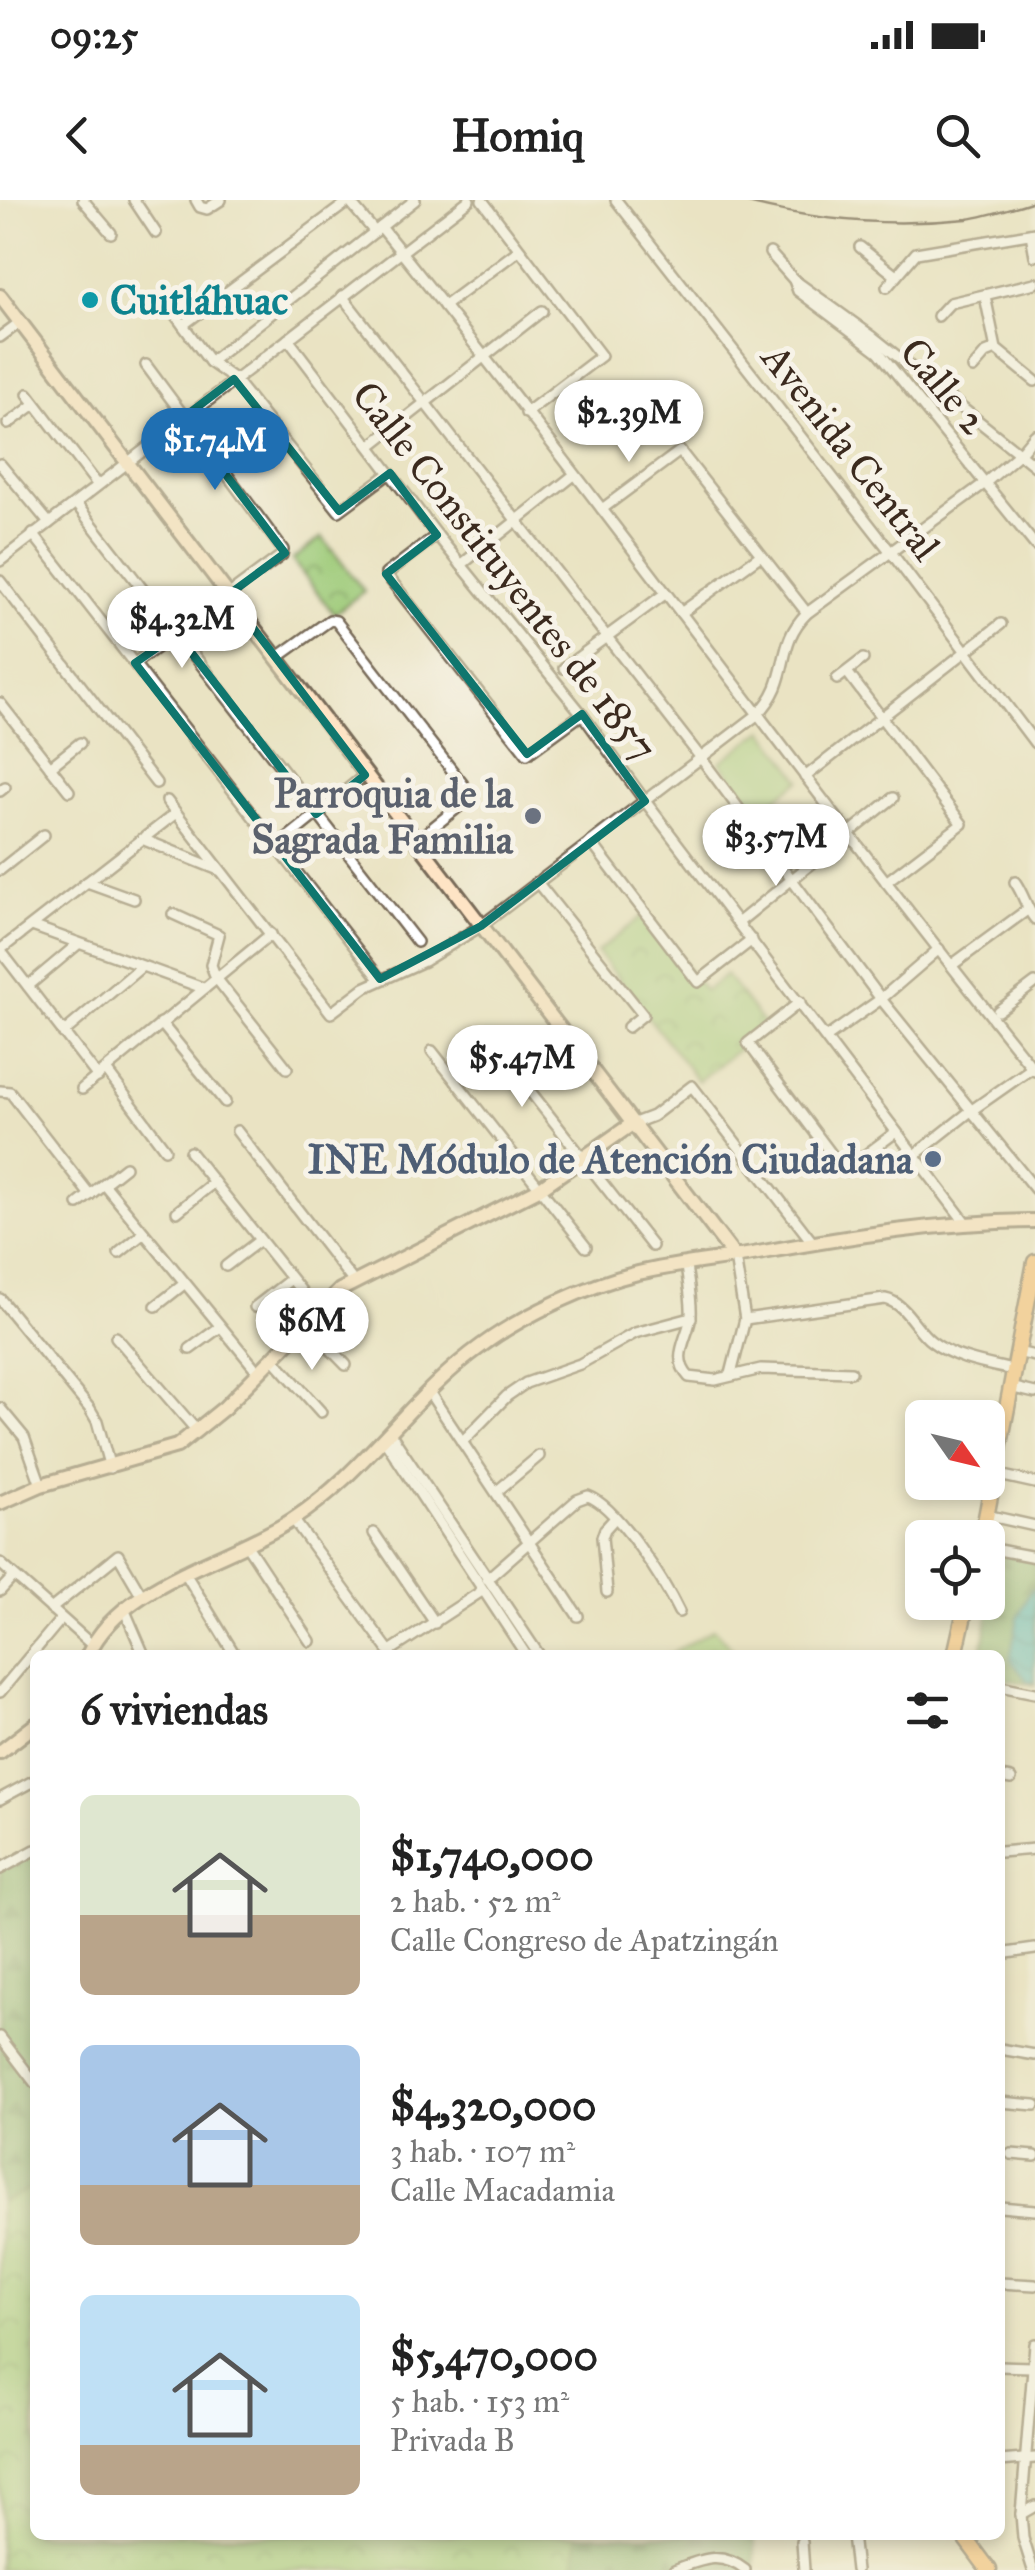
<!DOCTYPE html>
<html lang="es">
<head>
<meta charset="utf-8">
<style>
  :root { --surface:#fff; --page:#f2f2f2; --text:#222; --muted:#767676; --accent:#1f6fb2 }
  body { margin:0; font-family:"IM FELL Great Primer",serif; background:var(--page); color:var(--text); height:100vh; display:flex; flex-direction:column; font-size:38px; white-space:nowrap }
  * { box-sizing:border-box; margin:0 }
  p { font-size:32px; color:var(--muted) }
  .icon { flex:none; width:55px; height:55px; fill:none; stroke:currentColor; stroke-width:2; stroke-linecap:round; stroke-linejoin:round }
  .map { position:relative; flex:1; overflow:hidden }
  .drawer { position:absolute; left:30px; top:1450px; width:975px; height:890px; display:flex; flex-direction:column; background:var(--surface); border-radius:15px; box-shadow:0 5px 15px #0003 }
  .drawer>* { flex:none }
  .needle { width:65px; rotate:124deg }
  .tools { position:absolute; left:905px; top:1200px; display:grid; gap:20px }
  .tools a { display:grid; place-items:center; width:100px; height:100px; border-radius:15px; background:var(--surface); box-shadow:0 5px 15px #0003; font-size:50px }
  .price { position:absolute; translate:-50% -85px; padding:0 22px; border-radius:35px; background:#fff; color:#222; font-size:32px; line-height:65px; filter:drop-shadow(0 2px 5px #0008) }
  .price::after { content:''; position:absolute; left:50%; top:60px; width:30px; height:22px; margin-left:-15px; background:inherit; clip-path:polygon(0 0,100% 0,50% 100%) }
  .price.on { background:var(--accent); color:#fff }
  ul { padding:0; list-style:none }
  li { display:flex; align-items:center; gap:30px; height:250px; padding:0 50px }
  li span { display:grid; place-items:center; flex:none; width:280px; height:200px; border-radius:15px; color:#555 }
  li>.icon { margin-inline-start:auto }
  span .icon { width:120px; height:120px; fill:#fffc; stroke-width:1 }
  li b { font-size:42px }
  h2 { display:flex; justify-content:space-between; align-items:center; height:120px; padding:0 50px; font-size:42px }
  .status { display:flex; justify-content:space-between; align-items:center; height:70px; padding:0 50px; background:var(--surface); direction:ltr }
  .status svg { height:28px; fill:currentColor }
  header { display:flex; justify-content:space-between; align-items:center; height:130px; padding:0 50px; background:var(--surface); font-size:45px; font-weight:700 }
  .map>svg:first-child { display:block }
</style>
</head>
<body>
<div class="status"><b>09:25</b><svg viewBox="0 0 49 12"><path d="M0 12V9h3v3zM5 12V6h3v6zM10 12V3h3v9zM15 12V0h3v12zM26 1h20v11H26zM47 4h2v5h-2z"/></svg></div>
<header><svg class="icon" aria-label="back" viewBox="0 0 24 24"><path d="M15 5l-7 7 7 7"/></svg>Homiq<svg class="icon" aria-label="search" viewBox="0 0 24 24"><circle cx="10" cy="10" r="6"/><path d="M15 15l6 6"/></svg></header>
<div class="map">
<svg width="1035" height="2370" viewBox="0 0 1035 2370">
  <defs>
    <pattern id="forest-firs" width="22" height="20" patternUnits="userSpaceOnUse" patternTransform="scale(2.5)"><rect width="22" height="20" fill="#7eae68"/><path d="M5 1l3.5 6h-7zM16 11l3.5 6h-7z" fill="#688e55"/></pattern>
    <pattern id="park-crowns" width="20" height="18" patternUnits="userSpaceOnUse" patternTransform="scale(2.5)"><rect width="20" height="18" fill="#9dca78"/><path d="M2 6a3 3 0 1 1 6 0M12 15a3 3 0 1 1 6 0" fill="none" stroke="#81a462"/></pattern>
    <pattern id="water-waves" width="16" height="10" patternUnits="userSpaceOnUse" patternTransform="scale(2.5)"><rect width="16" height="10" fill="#3fb0b7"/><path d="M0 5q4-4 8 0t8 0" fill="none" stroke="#368f94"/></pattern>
  </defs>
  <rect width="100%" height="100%" fill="#f7f3e8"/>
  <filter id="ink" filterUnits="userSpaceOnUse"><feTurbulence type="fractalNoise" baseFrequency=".01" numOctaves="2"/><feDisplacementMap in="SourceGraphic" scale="20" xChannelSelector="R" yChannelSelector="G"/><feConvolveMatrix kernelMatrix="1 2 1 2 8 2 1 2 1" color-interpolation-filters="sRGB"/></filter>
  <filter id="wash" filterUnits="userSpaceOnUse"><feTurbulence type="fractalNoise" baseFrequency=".0048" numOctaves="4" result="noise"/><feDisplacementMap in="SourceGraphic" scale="40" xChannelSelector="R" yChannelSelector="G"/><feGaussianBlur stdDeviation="2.25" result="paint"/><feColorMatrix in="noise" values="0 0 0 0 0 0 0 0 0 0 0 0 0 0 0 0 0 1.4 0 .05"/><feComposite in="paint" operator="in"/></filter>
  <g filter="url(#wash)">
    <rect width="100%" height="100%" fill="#eae3c3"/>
    <path fill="#9dca78" stroke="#6c7a4b" stroke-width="2.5" d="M764,530L801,580L758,612L720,562Z"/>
    <g fill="url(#forest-firs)" stroke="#5c6c43" stroke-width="2.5">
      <path d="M1000,1354L1035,1357V1485L1004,1479L1000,1475V1455H981Z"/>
      <path d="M35,1649V2335H755V2370H0V1669Z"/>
    </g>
    <g fill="url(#park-crowns)" stroke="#6c7a4b" stroke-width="2.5">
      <path d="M322,337L364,391L334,414L292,360Z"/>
      <path d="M645,714L705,791L726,775L766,827L698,881L597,752Z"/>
      <path d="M714,1429L738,1455H668Z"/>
      <path d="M35,1986V2335H578L574,2370H0V2003Z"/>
    </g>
    <path fill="url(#water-waves)" stroke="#3d6d6a" stroke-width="2.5" d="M1031,1389H1035V1482H1028L1010,1459L1018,1417Z"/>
  </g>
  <g filter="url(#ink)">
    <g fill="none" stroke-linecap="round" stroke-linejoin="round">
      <defs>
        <g id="street">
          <path d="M83,0L111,33"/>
          <path d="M134,0L156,33"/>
          <path d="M196,0L200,7L207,9L221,0"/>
          <path d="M348,0L375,32"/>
          <path d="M482,0L601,156L526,213"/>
          <path d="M616,0L890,351L1035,543"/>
          <path d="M381,27C605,304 812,594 1035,871"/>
          <path d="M1031,34L1035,56"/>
          <path d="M860,47L896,76"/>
          <path d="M770,53L794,80L798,91L879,152L1035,345"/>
          <path d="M794,80L873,137L1035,266"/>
          <path d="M887,87L916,53L1035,33"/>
          <path d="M342,96L701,558L881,799L1035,989"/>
          <path d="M985,96L996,149L1035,181"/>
          <path d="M444,106L519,50"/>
          <path d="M174,113L210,162L234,179L339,311L390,273"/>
          <path d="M938,116L950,103L1035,83"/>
          <path d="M183,125L349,1"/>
          <path d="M0,137L19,123"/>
          <path d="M288,139L437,335L582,514L645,601L965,1022"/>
          <path d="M210,162L415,0"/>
          <path d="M146,165L283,350L282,355L228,395"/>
          <path d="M973,168L986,153L996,149"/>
          <path d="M28,194L97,284"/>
          <path d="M8,224L35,204"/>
          <path d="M370,246L542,111"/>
          <path d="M0,264L49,323"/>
          <path d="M77,305L417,742"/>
          <path d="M602,309L680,251L807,413"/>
          <path d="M33,334L380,779"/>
          <path d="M437,335L386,374L527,554L582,514"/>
          <path d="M0,361L469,0"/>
          <path d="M461,365L574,275"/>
          <path d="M0,381L156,583"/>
          <path d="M681,413L761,355"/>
          <path d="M277,458L330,420L336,421L472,596L416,641"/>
          <path d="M135,463L196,419"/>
          <path d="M564,468L666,393"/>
          <path d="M847,472L962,624L886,682"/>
          <path d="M837,479L863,459"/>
          <path d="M0,503L69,591"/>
          <path d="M50,567L80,543"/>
          <path d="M805,577L1001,424"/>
          <path d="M0,591L5,587"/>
          <path d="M167,601L331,813L364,788L424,761L481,726L757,515C794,478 773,447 807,413L985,283L1019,254L1035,235"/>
          <path d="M142,639L219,670"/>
          <path d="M591,642L698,782L752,740"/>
          <path d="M276,647L365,575"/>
          <path d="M0,670L44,635"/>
          <path d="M87,682L134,699"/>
          <path d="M537,682L643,815L628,827"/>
          <path d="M1015,682C1024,695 1026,708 1035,719"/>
          <path d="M173,714L219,735L211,765L216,778L287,868"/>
          <path d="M739,722L893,598"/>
          <path d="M32,726L203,788"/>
          <path d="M952,765L1027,710"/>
          <path d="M28,786L78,744"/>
          <path d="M800,802L748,843L844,971L896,932"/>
          <path d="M998,811L1035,783"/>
          <path d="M161,823L225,902"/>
          <path d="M63,833L141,767"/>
          <path d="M827,837L881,799L939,749"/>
          <path d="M489,839L652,1046"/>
          <path d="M432,851L586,1047"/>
          <path d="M106,870L165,949"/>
          <path d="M98,877L0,750L176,613"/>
          <path d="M82,889L271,734"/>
          <path d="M0,891L10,892L90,995"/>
          <path d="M632,924L653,916L692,886L813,1043"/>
          <path d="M237,931L353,1081"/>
          <path d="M190,952L318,1112"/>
          <path d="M915,955L972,910L1032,868"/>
          <path d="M104,984L259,1173"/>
          <path d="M78,1004L125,967"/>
          <path d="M177,1012L214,982"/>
          <path d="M119,1053L144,1033"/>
          <path d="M226,1066L260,1040"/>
          <path d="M686,1066C688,1082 692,1100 691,1115C689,1138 670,1156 689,1177L715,1180L761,1169L851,1172"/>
          <path d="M0,1099L90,1209L97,1221L110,1268"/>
          <path d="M156,1106L184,1084"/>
          <path d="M255,1107L291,1079"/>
          <path d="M745,1119L885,1099C906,1103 915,1129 931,1141C954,1159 986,1164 1013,1170"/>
          <path d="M306,1124L346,1165"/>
          <path d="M116,1137L197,1231"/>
          <path d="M190,1149L220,1127"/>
          <path d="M1017,1152L1035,1156"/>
          <path d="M273,1158L321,1212"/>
          <path d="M731,1174L745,1119L735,1057"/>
          <path d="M1010,1187L1035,1193"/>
          <path d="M429,1192L578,1416"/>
          <path d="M0,1208L24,1237L41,1285"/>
          <path d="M390,1233L539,1455"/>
          <path d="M384,1239L526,1455"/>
          <path d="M462,1242L507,1196L526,1183L580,1164L635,1133L691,1118"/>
          <path d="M994,1274L1035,1283"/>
          <path d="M496,1292L539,1256"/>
          <path d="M986,1315L1035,1326"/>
          <path d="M293,1319L392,1455"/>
          <path d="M374,1333L435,1423"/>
          <path d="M246,1344L310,1441"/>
          <path d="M988,1348L1035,1357"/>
          <path d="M0,1363L92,1445"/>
          <path d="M185,1373L235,1455"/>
          <path d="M487,1379L577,1300L588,1296C618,1307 665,1383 679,1412"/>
          <path d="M0,1391L14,1376"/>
          <path d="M607,1392L602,1337L605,1329L615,1318"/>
          <path d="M51,1409L118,1355L142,1396"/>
          <path d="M125,1411L144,1455"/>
          <path d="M390,1451L482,1391"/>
          <path d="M1000,1486L1035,1493"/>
          <path d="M0,1492L61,1419"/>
          <path d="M1000,1577L1011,1579"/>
          <path d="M0,1599L35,1580"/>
          <path d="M1000,1652L1035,1649"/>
          <path d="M0,1669L35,1650"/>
          <path d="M1000,1754L1035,1749"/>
          <path d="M0,1837L35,1883"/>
          <path d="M1000,1849L1035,1855"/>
          <path d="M1000,1902L1035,1905"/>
          <path d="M1011,1954L1035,1956"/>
          <path d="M1000,2007L1035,2010"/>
          <path d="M1000,2083L1035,2085"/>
          <path d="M1000,2166L1032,2167"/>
          <path d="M1000,2261L1035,2258"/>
          <path d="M1021,2314L1035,2306"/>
          <path d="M852,2335L856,2370"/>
          <path d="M802,2342L804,2370"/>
          <path d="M674,2370C701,2360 720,2350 745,2370"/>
          <path d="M1033,2370L1023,2338L1021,2314L1035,2144"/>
        </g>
        <g id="secondary">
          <path d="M0,96L735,1057"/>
          <path d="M0,1303L41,1285L177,1246L224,1208L340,1090L539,989L632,924"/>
          <path d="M88,1455C120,1383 230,1360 292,1320C365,1273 411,1196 481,1146C523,1115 588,1085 638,1073C677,1064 718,1060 758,1053C850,1036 941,1022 1035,1021"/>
          <path d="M0,1552L35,1525"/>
        </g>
        <g id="primary">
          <path d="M982,1338L1035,1062"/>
          <path d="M955,1455L967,1402"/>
          <path d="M963,2335L989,2370"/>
        </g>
      </defs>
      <use href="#street" stroke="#786b58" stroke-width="14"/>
      <use href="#secondary" stroke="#786b58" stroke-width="18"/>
      <use href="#primary" stroke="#786b58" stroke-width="19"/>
      <use href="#street" stroke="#fff" stroke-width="9"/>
      <use href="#secondary" stroke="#fee4c5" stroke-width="12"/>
      <use href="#primary" stroke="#fdbc6f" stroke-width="14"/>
      <path stroke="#3b2a1e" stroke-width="2.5" d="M737,0C812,21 889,27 967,19C990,16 1013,7 1035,1"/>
    </g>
  </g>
  <path d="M0 0H1035V2370H0ZM234,179L339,311L390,273L437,335L386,374L527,554L582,514L645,601L481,726L380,779L135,463L177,434L316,614L365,575L228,395L285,353L183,218Z" fill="#eae3c3" fill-opacity=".55" fill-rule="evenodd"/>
  <path fill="none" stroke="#0f766e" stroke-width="8" stroke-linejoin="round" d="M234,179L339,311L390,273L437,335L386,374L527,554L582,514L645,601L481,726L380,779L135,463L177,434L316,614L365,575L228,395L285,353L183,218Z"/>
  <circle fill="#0f9aa8" stroke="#f7f3e8" stroke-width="4" cx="90" cy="100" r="10"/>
  <circle fill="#6b7280" stroke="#f7f3e8" stroke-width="4" cx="533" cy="616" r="10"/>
  <circle fill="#5c6f8a" stroke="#f7f3e8" stroke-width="4" cx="933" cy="959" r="10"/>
  <g text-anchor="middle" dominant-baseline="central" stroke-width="10" stroke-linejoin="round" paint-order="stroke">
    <g font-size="40" font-weight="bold" fill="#0d838f" stroke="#f7f3e8" text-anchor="start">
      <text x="110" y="100">Cuitláhuac</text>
    </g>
    <g font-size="40" fill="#3b2a1e" stroke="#f7f3e8">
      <text transform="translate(944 186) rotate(50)">Calle 2</text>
      <text transform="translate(851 252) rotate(52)">Avenida Central</text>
      <text transform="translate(505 371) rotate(52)">Calle Constituyentes de 1857</text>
    </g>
    <g font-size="40" font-weight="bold" fill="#5b616d" stroke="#f7f3e8" text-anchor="end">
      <text x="513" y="593">Parroquia de la<tspan x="513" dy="46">Sagrada Familia</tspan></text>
    </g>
    <g font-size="40" font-weight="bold" fill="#4e5e75" stroke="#f7f3e8" text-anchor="end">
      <text x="913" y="959">INE Módulo de Atención Ciudadana</text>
    </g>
  </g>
</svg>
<div class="tools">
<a><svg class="needle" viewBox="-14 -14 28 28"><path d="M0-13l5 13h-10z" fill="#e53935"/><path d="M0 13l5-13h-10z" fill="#767676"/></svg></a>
<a><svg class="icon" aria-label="locate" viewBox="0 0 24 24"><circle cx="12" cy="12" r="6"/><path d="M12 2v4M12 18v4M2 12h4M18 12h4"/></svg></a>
</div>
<b class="price" style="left:629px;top:265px">$2.39M</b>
<b class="price on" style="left:215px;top:293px">$1.74M</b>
<b class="price" style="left:182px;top:471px">$4.32M</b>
<b class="price" style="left:776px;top:689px">$3.57M</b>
<b class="price" style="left:522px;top:910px">$5.47M</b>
<b class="price" style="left:312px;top:1173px">$6M</b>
<section class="drawer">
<h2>6 viviendas<svg class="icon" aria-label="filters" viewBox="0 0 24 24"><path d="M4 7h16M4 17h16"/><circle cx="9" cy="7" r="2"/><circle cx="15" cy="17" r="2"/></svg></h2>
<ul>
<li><span style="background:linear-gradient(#dfe7d0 60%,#b9a48a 0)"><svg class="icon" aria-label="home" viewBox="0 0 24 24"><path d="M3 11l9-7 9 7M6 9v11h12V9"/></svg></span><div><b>$1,740,000</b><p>2 hab. · 52 m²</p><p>Calle Congreso de Apatzingán</p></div></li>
<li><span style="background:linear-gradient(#a9c7e8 70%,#b9a48a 0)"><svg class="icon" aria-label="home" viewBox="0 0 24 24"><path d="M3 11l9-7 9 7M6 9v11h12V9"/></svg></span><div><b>$4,320,000</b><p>3 hab. · 107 m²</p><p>Calle Macadamia</p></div></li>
<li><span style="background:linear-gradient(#bfe0f5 75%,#b9a48a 0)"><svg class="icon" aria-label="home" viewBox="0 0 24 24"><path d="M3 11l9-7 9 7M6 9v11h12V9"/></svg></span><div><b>$5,470,000</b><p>5 hab. · 153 m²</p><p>Privada B</p></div></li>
</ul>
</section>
</div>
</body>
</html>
